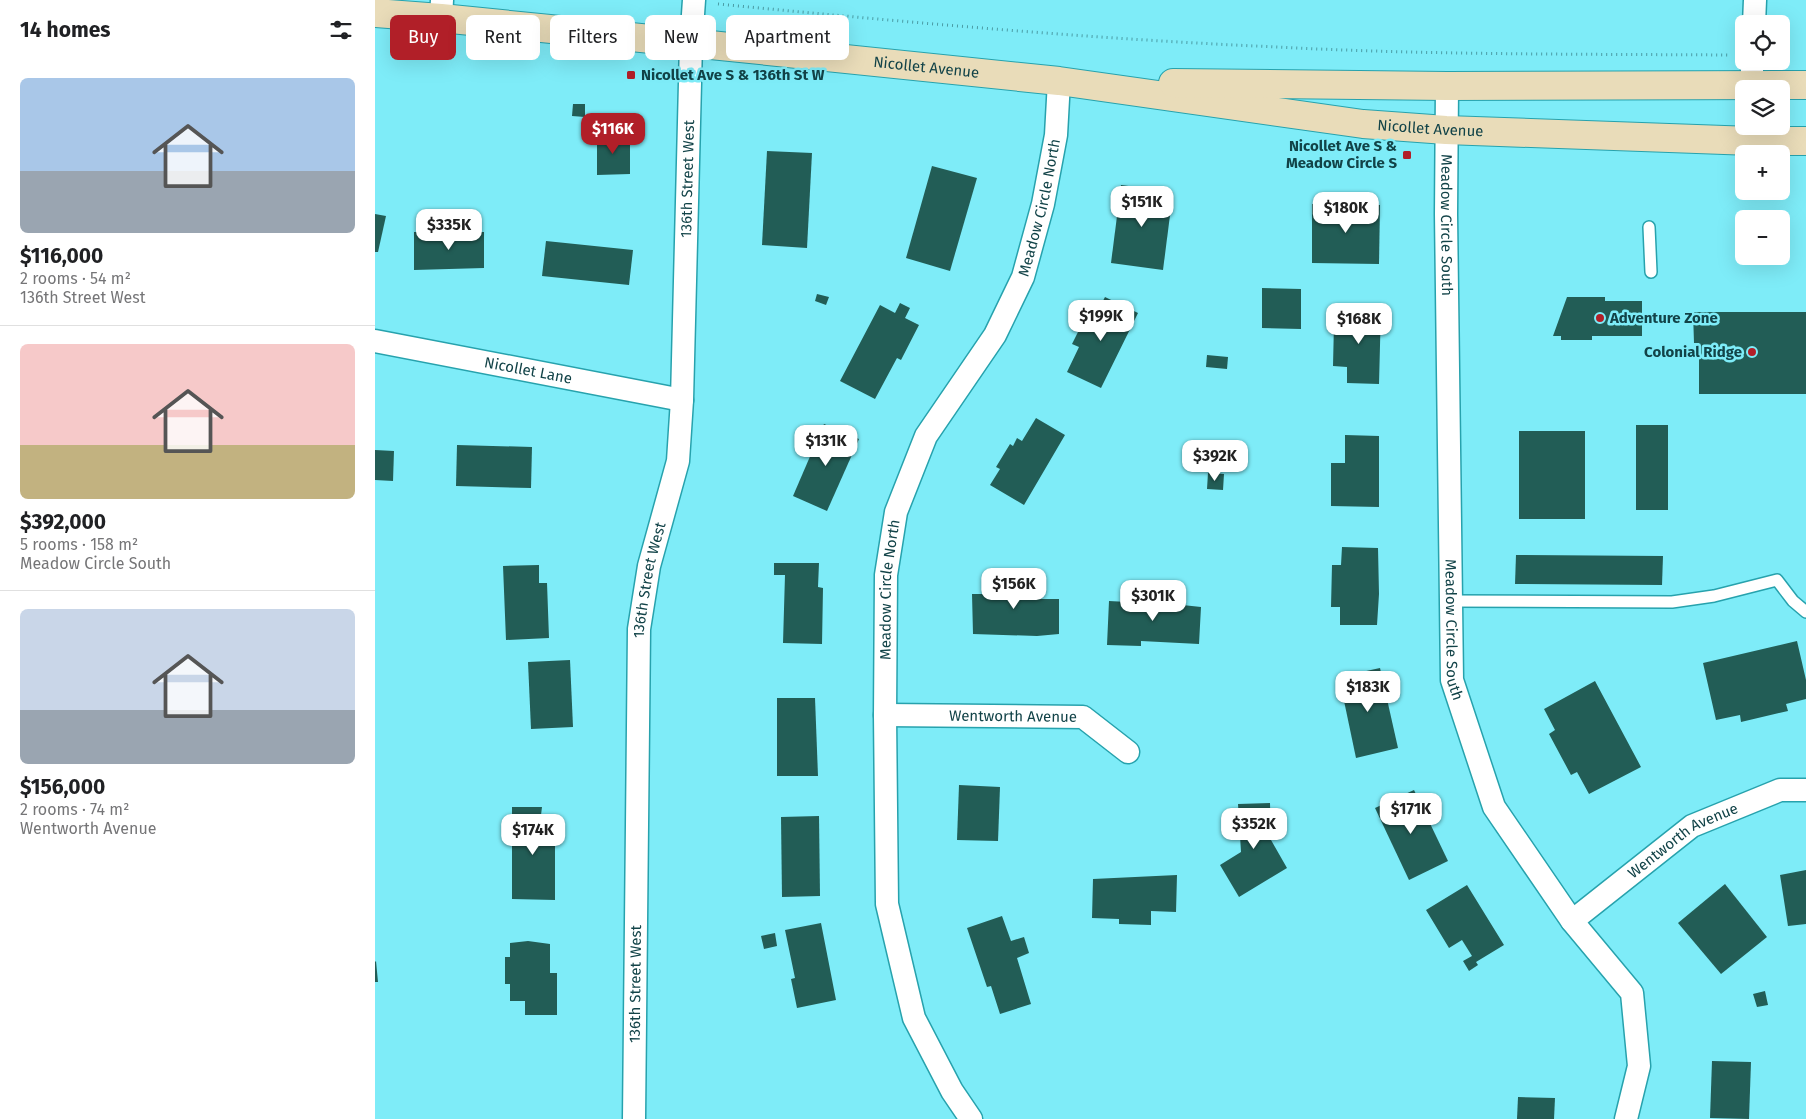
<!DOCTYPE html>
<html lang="en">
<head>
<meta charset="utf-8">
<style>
  :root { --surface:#fff; --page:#f2f2f2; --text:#202124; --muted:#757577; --line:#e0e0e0; --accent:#b11f28 }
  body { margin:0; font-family:"Fira Sans",sans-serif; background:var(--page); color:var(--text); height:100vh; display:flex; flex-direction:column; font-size:19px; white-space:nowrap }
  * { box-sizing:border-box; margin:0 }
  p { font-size:16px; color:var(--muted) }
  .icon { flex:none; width:28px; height:28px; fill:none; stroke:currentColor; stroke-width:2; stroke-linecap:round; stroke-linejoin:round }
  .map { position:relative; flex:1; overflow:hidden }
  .sheet { display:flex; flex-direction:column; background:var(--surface); width:375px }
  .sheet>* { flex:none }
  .banner { position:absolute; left:15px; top:15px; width:475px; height:45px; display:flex; gap:10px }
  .tools { position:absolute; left:1360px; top:15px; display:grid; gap:10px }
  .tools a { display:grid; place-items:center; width:55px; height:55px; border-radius:8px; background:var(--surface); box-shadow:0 5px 20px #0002; font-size:25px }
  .price { position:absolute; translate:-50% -42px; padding:0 11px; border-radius:10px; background:#fff; color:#222; font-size:16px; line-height:32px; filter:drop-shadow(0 1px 2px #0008) }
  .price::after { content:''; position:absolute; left:50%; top:30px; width:15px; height:11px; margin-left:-8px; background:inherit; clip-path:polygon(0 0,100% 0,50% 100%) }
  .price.selected { background:var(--accent); color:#fff }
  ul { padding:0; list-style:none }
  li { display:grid; align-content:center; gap:10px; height:265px; padding:0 20px }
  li+li { border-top:1px solid var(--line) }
  li span { display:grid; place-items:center; height:155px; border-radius:8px; color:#555 }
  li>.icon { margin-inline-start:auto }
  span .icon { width:90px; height:90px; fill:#fffc; stroke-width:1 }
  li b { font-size:21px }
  h2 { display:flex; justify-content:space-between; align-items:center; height:60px; padding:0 20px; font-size:21px }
  .tag { padding:0 18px; border-radius:8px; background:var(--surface); box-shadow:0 5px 20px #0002; font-size:18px; line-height:45px }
  .tag.selected { background:var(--accent); color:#fff }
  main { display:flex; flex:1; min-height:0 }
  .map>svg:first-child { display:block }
</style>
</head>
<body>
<main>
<section class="sheet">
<h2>14 homes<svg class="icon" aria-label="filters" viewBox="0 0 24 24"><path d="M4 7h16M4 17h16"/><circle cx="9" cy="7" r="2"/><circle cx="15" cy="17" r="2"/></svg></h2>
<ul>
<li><span style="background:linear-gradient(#a9c7e8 60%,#9aa5b1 0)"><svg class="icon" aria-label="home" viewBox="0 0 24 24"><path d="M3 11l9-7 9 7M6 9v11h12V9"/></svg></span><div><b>$116,000</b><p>2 rooms · 54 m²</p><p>136th Street West</p></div></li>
<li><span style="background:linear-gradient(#f6c9c9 65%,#c2b280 0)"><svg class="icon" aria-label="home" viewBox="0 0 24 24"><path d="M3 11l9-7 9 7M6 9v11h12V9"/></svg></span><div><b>$392,000</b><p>5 rooms · 158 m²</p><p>Meadow Circle South</p></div></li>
<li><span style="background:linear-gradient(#c9d6e8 65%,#9aa5b1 0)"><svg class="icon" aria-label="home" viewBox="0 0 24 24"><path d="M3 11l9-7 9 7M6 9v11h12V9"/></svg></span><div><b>$156,000</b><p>2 rooms · 74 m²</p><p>Wentworth Avenue</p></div></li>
</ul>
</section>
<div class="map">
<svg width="1431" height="1119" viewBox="0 0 1431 1119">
  <rect width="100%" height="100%" fill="#7eecf8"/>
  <g fill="#225d56">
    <path d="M198,104H210V117L197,116Z"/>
    <path d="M222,135H255V174L222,175Z"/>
    <path d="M392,151L437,153L432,248L387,245Z"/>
    <path d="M557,166L602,178L575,271L531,258Z"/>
    <path d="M746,185L798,192L788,270L736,263Z"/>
    <path d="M937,204L1005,205L1004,264L937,263Z"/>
    <path d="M0,214L11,216L3,252H0Z"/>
    <path d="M39,232H109V268L39,270Z"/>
    <path d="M171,241L258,250L254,285L167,276Z"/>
    <path d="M887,288L926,289V329L887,328Z"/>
    <path d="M442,294L454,297L451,305L440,301Z"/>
    <path d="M730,297L763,313L726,388L692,372L704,347L697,344L711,316L718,320Z"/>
    <path d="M1192,297H1230V301H1267V336H1217V340H1186V336H1178Z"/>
    <path d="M525,303L535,308L530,318L544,325L526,360L522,358L500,399L465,381L505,305L520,313Z"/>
    <path d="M974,306L1006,307L1004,384L972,383V367L958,366L959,323H973Z"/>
    <path d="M1318,312H1431V394H1324V343H1319Z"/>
    <path d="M832,355L853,357L852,369L831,367Z"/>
    <path d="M661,418L690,435L649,505L615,485L625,469L621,467L635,444L638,446L642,438L647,441Z"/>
    <path d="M449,424L484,439L452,511L418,496Z"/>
    <rect x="1261" y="425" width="32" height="85"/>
    <rect x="1144" y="431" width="66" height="88"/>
    <path d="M970,435L1004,436V507L956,506V463H970Z"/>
    <path d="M82,445L157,447L156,488L81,486Z"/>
    <path d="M0,450L19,451L18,481L0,480Z"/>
    <path d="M833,473L849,474L848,490L832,489Z"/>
    <path d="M967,547L1003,548L1004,594L1002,625H965V607H956L957,565H966Z"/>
    <path d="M1141,555L1288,556L1287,585L1140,584Z"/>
    <path d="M399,563H444L443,587L448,588L447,644L408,643L410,575H399Z"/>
    <path d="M164,565V583H172L174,638L131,640L128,566Z"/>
    <path d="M619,572H649V594H660V599H684V634L662,636L598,634L597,594H619Z"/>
    <path d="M772,593L790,594L789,603L826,607L824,644L766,641V646L732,645L734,601L771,603Z"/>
    <path d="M1422,641L1431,680V699L1411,704L1413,711L1366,722L1365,715L1341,720L1328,663Z"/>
    <path d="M195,660L198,727L156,729L153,662Z"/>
    <path d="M1005,668L1023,748L981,758L964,677Z"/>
    <path d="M1220,681L1266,767L1214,794L1202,772L1196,775L1174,734L1180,730L1169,709Z"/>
    <path d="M402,698H440L443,776H402Z"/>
    <path d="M584,785L625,787L623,841L582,840Z"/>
    <path d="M1039,790L1073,861L1034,880L1000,808Z"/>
    <path d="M895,803L896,840L912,868L864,897L845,865L866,852L863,804Z"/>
    <path d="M137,807H167L165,823H180V900L137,899Z"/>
    <path d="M444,816L445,896L407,897L406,817Z"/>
    <path d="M1431,870V924L1413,926L1405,875Z"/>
    <path d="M802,875L801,912L776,911V925L744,924V919L717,918L718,879Z"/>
    <path d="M1350,884L1392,937L1346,974L1303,923Z"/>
    <path d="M1092,885L1129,945L1101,962L1103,965L1094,971L1088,961L1097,956L1087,940L1074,948L1051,910Z"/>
    <path d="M627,916L636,941L649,937L654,953L642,958L656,1004L625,1014L616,986L612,987L592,928Z"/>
    <path d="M446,923L461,1000L422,1008L416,979L420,978L410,930Z"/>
    <path d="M400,933L402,946L389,949L386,936Z"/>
    <path d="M153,941L175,944V973H182V1015H150V1001H135V984H130V957H135V943Z"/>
    <path d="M1,961L3,982H0V962Z"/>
    <path d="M1390,991L1393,1005L1382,1007L1378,994Z"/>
    <path d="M1337,1061L1376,1062L1374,1119L1335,1118Z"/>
    <path d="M1143,1097L1180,1098L1179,1119H1142Z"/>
  </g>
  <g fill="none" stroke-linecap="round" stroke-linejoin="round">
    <defs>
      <g id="service">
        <path d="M1274,227L1276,272"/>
        <path d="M1076,601L1297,602L1339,596L1402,580L1418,601L1431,612"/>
      </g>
      <g id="minor">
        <path d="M66,18L67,0"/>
        <path d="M1379,24L1380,0"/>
        <path id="s1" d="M1072,86L1071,214L1077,680L1119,807L1197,921L1257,993L1264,1066L1251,1119"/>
        <path d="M1377,89V61"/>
        <path id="s2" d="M0,341L307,400"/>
        <path id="s3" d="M510,715L708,717L753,752"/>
        <path id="s4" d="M1197,921L1317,826L1405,790H1431"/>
        <path id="s5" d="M259,1119L264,629L274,566L303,461L307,400L316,43L319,0"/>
        <path id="s6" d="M596,1119L577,1091L539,1018L512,904L510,715L511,575L521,512L551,436L620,335L648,277L668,204L681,135L684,81"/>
      </g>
      <g id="secondary">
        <path id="s7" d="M0,13L66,18L316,43L684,81L988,124L1071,130L1377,141H1431"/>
        <path d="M798,83L1072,86L1431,85"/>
      </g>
    </defs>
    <use href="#service" stroke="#27a2ad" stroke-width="14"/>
    <use href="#minor" stroke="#27a2ad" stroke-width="25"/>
    <use href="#secondary" stroke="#27a2ad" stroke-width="30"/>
    <path stroke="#4a9ba4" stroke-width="3" stroke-dasharray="1 4" stroke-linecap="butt" d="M343,4C529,22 715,39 902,47C1052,55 1204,54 1355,55"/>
    <use href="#service" stroke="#fff" stroke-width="11"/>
    <use href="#minor" stroke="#fff" stroke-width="22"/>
    <use href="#secondary" stroke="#e9dcb9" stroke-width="28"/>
  </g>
  <g fill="#b11f28" stroke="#7eecf8" stroke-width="2">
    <rect x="251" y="70" width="10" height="10" rx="2.5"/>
    <rect x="1027" y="150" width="10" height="10" rx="2.5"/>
    <circle cx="1225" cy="318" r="5"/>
    <circle cx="1377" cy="352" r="5"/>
  </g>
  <g text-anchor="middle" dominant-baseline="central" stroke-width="5" stroke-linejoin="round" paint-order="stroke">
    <g font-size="15" fill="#124348" stroke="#7eecf8">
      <text stroke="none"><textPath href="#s7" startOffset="554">Nicollet Avenue</textPath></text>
      <text stroke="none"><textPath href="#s7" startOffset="1062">Nicollet Avenue</textPath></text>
      <text stroke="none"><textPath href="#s5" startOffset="945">136th Street West</textPath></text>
      <text stroke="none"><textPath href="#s6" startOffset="966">Meadow Circle North</textPath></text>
      <text stroke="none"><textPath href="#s1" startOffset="139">Meadow Circle South</textPath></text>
      <text stroke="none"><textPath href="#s2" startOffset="156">Nicollet Lane</textPath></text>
      <text stroke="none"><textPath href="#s5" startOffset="540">136th Street West</textPath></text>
      <text stroke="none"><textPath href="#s6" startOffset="548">Meadow Circle North</textPath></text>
      <text stroke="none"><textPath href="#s1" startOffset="544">Meadow Circle South</textPath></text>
      <text stroke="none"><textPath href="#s3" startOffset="128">Wentworth Avenue</textPath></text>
      <text stroke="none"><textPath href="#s4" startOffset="138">Wentworth Avenue</textPath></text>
      <text stroke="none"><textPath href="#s5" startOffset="135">136th Street West</textPath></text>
    </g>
    <g font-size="15" font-weight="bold" fill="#124348" stroke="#7eecf8" text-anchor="start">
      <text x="266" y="75">Nicollet Ave S &amp; 136th St W</text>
      <text x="1022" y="146" text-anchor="end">Nicollet Ave S &amp;<tspan x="1022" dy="17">Meadow Circle S</tspan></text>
      <text x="1235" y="318">Adventure Zone</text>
      <text x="1367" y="352" text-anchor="end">Colonial Ridge</text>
    </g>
  </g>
</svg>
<div class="tools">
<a><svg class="icon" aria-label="locate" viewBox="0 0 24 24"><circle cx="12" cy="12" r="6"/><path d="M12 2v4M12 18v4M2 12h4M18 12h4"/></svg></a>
<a><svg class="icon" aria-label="layers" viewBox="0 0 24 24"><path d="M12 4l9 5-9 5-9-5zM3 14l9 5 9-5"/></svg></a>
<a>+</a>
<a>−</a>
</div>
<b class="price selected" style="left:238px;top:155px">$116K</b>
<b class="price" style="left:767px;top:228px">$151K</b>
<b class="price" style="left:971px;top:234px">$180K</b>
<b class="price" style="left:74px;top:251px">$335K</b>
<b class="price" style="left:726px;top:342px">$199K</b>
<b class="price" style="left:984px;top:345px">$168K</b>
<b class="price" style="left:451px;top:467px">$131K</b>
<b class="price" style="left:840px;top:482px">$392K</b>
<b class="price" style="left:639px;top:610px">$156K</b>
<b class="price" style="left:778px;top:622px">$301K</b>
<b class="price" style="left:993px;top:713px">$183K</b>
<b class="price" style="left:1036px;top:835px">$171K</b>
<b class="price" style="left:879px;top:850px">$352K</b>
<b class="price" style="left:158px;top:856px">$174K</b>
<div class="banner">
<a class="tag selected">Buy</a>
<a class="tag">Rent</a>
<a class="tag">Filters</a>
<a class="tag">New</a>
<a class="tag">Apartment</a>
</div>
</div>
</main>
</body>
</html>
